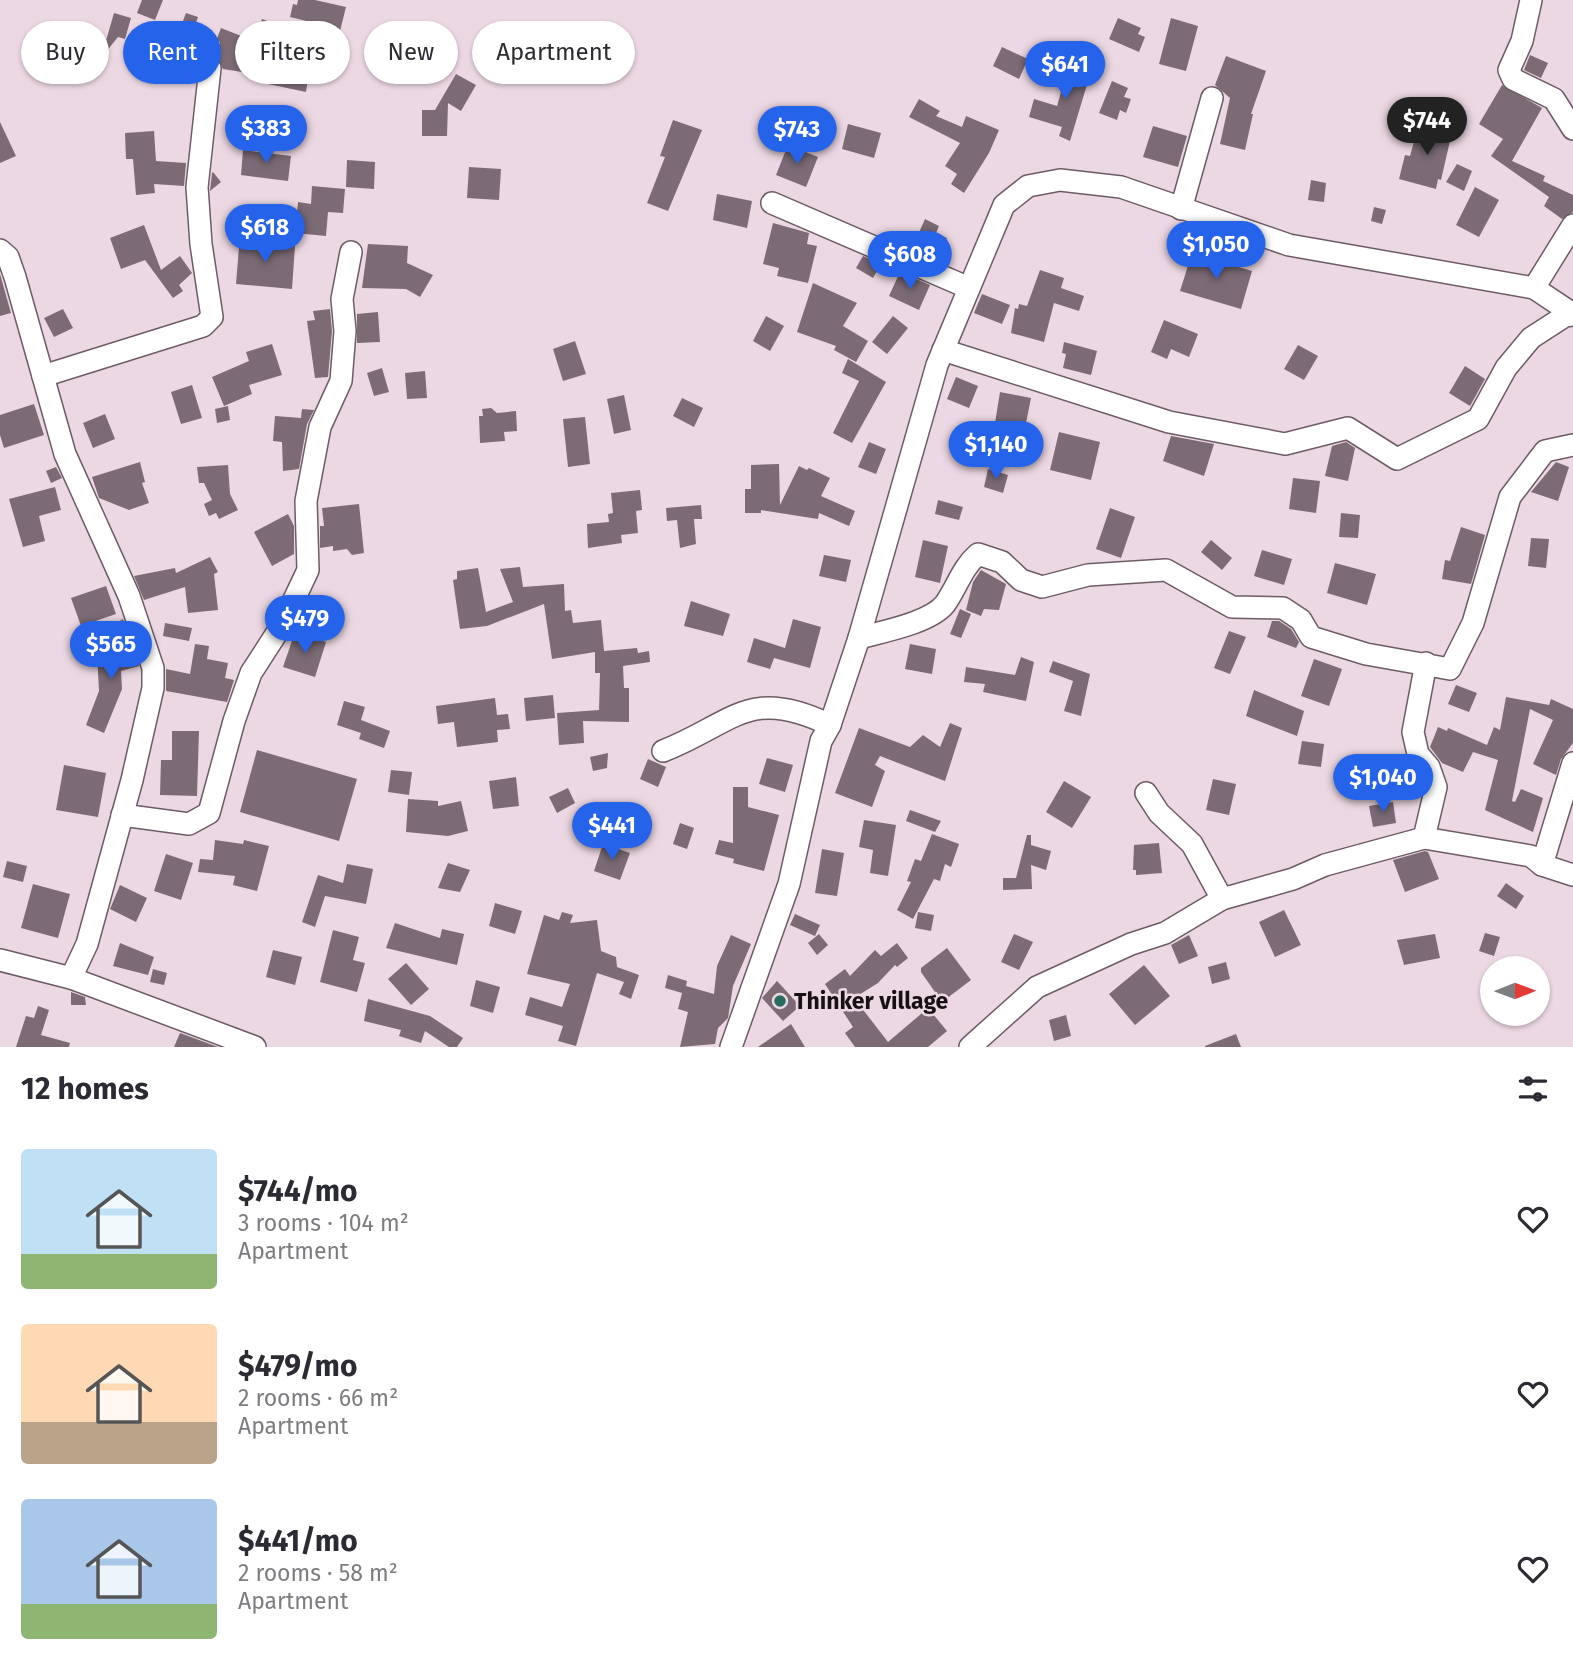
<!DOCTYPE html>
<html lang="en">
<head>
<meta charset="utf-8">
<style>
  :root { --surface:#fff; --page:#f2f2f3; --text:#2b2b33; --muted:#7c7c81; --accent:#2563eb }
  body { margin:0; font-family:"Fira Sans",sans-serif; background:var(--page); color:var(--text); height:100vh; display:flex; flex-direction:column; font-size:26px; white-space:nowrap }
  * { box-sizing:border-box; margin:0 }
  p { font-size:23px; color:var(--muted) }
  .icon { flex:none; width:38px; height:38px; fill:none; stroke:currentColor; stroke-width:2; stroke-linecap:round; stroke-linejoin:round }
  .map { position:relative; height:1047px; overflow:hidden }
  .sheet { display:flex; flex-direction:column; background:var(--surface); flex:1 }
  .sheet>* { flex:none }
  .guide { position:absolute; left:21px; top:21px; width:700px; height:63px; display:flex; gap:14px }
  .needle { width:46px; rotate:89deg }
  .fabs { position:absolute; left:1480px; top:956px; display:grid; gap:14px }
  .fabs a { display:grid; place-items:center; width:70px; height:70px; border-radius:50%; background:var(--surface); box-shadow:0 2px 5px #0004; font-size:35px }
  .price { position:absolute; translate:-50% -60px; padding:0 16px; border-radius:24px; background:var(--accent); color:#fff; font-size:23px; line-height:46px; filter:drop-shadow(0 2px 4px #0008) }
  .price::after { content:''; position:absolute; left:50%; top:42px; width:21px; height:16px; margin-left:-10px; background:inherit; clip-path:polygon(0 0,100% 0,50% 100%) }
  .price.current { background:#222; color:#fff }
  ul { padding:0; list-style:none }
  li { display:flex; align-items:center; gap:21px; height:175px; padding:0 21px }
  li span { display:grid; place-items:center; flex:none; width:196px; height:140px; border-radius:7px; color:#555 }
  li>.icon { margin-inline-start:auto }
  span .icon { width:84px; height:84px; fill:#fffc; stroke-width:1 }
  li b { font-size:30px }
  h2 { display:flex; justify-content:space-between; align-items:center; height:84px; padding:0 21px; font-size:30px }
  .tag { padding:0 24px; border-radius:32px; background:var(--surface); box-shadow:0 2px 5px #0004; font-size:24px; line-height:63px }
  .tag.current { background:var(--accent); color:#fff }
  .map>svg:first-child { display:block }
</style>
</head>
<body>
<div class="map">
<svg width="1573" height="1047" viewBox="0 0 1573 1047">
  <rect width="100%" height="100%" fill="#ecd8e3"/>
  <g fill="#7c6b75">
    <path d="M142,0H163L155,20L137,13Z"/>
    <path d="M298,0H315L346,7L330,71L312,67L320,33L313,31L315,23L290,17L293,4L297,5Z"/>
    <path d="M114,13L131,18L125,39L118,37L101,58Z"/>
    <path d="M186,13L198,17L188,45L167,38L172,23L181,26Z"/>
    <path d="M1118,18L1141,28L1138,34L1145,37L1139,52L1109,39Z"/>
    <path d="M1171,18L1198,26L1186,71L1159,64Z"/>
    <path d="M262,19L284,27L266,76L223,69L217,57L220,42L216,41L221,28L254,41Z"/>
    <path d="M386,33L401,38L397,52L419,62L409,80L371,65Z"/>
    <path d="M1002,47L1028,59L1019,79L993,66Z"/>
    <path d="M1530,55L1548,63L1541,78L1524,70Z"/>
    <path d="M1226,56L1266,71L1251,114H1253L1245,150L1220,144L1230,98L1215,85Z"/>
    <path d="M1070,61L1092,68L1070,141L1059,136L1062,127L1029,117L1034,99L1057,106Z"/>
    <path d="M271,71L308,79L306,92L268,84Z"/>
    <path d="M456,74L476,85L461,111L448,103L447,136H422V110H435Z"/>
    <path d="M1112,81L1128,88L1124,97L1131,99L1126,113L1120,110L1117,120L1099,113Z"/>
    <path d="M1502,85L1542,108L1512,161L1545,176L1543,181L1573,195V212L1562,219L1544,206L1549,197L1491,156L1503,139L1479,124Z"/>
    <path d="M919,99L940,111L936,116L962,127L966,116L999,130L989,153L964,193L951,184L957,174L945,166L960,143L909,117Z"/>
    <path d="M673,120L702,130L668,211L647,203L665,157L660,156Z"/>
    <path d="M0,122L16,156L0,163Z"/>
    <path d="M848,124L881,133L874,158L842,149Z"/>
    <path d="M1419,124L1452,132L1441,180L1438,179L1436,189L1399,179L1405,155L1410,156Z"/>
    <path d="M1153,126L1187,136L1178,167L1143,157Z"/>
    <path d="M154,131L156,161L186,163L184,186L154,184L155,193L136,195L133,159H126L125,133Z"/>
    <path d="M788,145L818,157L806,187L776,175Z"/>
    <path d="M243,150L291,156L288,181L241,175Z"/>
    <path d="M347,160L375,162L374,189L346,187Z"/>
    <path d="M1457,164L1472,171L1464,191L1446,182Z"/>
    <path d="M469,167L501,169L499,200L467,198Z"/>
    <path d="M213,172L221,182L210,191L212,173Z"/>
    <path d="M1311,180L1326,183L1324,202L1308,200Z"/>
    <path d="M312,186L345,189L343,213L328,212L326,236L295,233L298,202L311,204Z"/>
    <path d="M1475,187L1499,200L1479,237L1456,225Z"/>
    <path d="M717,194L752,201L747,228L713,220Z"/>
    <path d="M1374,207L1386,210L1382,224L1371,221Z"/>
    <path d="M925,219L939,226L936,233L947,238L940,252L922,243L924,240L917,237Z"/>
    <path d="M773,223L809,233L807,244L817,246L808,283L777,276L779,268L763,264Z"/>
    <path d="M144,225L161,270L180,256L192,273L179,285L183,291L173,298L145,260L121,269L110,238Z"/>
    <path d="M240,235L261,237L260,243L295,246L292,289L236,284Z"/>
    <path d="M368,244L408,246L407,263L433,275L420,297L406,289L362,288Z"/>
    <path d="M1192,253L1252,271L1241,309L1180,291Z"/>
    <path d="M863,256L881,264L873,278L856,268Z"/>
    <path d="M1040,270L1064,278L1061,288L1084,296L1079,311L1054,303L1044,342L1011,333L1015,308L1018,309L1019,304L1027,306Z"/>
    <path d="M900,272L930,285L919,310L889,296Z"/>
    <path d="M0,274L11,313L0,316Z"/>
    <path d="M813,283L857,303L843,326L868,341L856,362L834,350L836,346L797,332Z"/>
    <path d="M982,294L1010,305L1002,324L974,313Z"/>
    <path d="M63,309L73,328L54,337L44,318Z"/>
    <path d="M330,309L332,331L328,377L315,378L307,321L315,320L313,311Z"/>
    <path d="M378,312L380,342L357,343V314Z"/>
    <path d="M766,316L784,326L770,351L753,341Z"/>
    <path d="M893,316L908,328L887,354L872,342Z"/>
    <path d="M1164,320L1198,334L1189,357L1171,349L1167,359L1151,352Z"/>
    <path d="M575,341L586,374L563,381L553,349Z"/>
    <path d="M1064,342L1097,351L1091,375L1063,368L1066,354L1062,353Z"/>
    <path d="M272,344L282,375L249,385L252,394L224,406L212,377L249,361L246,352Z"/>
    <path d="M1298,345L1318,356L1304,380L1284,369Z"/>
    <path d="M848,359L886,382L852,443L833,433L859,381L842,373Z"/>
    <path d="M1465,366L1485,379L1470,406L1449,393Z"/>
    <path d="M382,368L389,392L374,396L367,373Z"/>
    <path d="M425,371L427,398L407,399L405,373Z"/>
    <path d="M956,377L978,386L969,408L947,399Z"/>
    <path d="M192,385L202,418L181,424L171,392Z"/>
    <path d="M1000,392L1031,398L1025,428L995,423Z"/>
    <path d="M624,395L631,430L614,434L607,399Z"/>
    <path d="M682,398L703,408L694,427L673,416Z"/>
    <path d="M34,404L44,435L4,448L0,435V415Z"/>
    <path d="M228,406L230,420L217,423L215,409Z"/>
    <path d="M491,408L497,413L516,411L517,431L504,432L505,441L480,443L479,416H483L482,409Z"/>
    <path d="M302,409L314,410L307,424L299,469L283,471L282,442L273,441L275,416L301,418Z"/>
    <path d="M105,414L115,439L93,448L83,423Z"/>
    <path d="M585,417L590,464L568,467L563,419Z"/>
    <path d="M1059,432L1100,442L1091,480L1050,470Z"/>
    <path d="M1171,436L1214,444L1204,476L1163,461Z"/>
    <path d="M869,442L886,449L876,474L858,467Z"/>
    <path d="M1346,442L1355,448L1348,481L1325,476L1332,446Z"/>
    <path d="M140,462L145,482L142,483L149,503L129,510L99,498L92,477Z"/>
    <path d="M1556,462L1569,467L1558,501L1531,492Z"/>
    <path d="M779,464L780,505L799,466L807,470L809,468L830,478L821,496L855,511L849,526L819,513L818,519L761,510V513H745V489H751V465Z"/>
    <path d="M228,465L230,494L238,510L219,519L216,513L209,516L204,504L212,500L204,483H199L197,467Z"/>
    <path d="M56,467L62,478L51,483L46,471Z"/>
    <path d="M988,469L1008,475L1003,493L984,487Z"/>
    <path d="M1293,478L1320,481L1316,513L1289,509Z"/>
    <path d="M55,487L61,510L39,516L45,541L23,547L9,499Z"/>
    <path d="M640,490L642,510L636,511L638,533L621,535L622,543L588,548L587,524L609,522L608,514L613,513L611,493Z"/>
    <path d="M938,500L963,507L959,520L935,514Z"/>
    <path d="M359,504L364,553L352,555L347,549L333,551V546L320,548V526H324L322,508Z"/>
    <path d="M701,505L702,519H694L696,544L680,548L677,520L667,521L666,508Z"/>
    <path d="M1110,508L1135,517L1121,558L1096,549Z"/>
    <path d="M1341,513L1360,515L1358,538L1339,537Z"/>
    <path d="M288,514L294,526V554L272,566L254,532Z"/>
    <path d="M1461,527L1485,535L1471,584L1442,579L1445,560L1450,561Z"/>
    <path d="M1531,538L1549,539L1546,568L1528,566Z"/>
    <path d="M923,540L948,546L940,583L915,577Z"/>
    <path d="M1211,540L1232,558L1222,570L1201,552Z"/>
    <path d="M1262,550L1292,559L1284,585L1254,576Z"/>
    <path d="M824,555L851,560L846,582L819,576Z"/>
    <path d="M210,557L218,572L214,574L218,610L188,613L185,587L144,600L134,576L175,568L176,573Z"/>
    <path d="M1335,563L1376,574L1367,605L1327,593Z"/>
    <path d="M520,567L523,587L564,584L565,611L571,610L573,623L601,620L604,651L637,648L638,653L649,651L650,662L623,666L624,688H629V722L583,721L584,743L559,745L557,713L599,710L600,673H595V652L552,659L544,604L487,626L460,629L453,580L457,579V571L478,568L486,612L513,602L500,569Z"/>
    <path d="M981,570L1006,584L999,610L984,609L981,616L966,610L973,582Z"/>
    <path d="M106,586L116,614L81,626L71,598Z"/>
    <path d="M691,601L730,614L723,636L684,626Z"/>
    <path d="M960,609L971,614L961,638L950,634Z"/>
    <path d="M123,619L139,666L121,671L122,689L104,733L86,725L99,691L97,653L131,651L115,624Z"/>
    <path d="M793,619L821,627L810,668L774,658L770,669L747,662L754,638L785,648Z"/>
    <path d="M1272,621H1279L1291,629L1299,642L1296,648L1267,637Z"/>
    <path d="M165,623L192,628L189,641L163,636Z"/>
    <path d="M1229,631L1246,637L1230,674L1214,668Z"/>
    <path d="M295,632L326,642L315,677L283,667Z"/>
    <path d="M195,644L209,646L207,659L228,663L225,678L234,680L227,702L166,691V669L190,674Z"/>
    <path d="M910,644L936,649L932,674L905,669Z"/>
    <path d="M1021,657L1034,662L1026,701L983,692L985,684L964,682L966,667L1015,675Z"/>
    <path d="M1314,659L1342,669L1329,706L1301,696Z"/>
    <path d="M1053,661L1090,674L1081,716L1064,711L1073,681L1049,672Z"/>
    <path d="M1456,685L1477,693L1469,712L1448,704Z"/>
    <path d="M1254,690L1304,711L1297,736L1246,716Z"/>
    <path d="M553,695L555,718L526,721L524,698Z"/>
    <path d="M1506,697L1549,705L1551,699L1573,709V743L1561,759L1556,775L1533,764L1553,720L1530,709L1512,801L1515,802L1521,789L1543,798L1533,832L1485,810L1498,760L1473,752L1463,772L1442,763L1430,747L1438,727L1447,731L1448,728L1487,745L1494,727L1500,730Z"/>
    <path d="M495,698L497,715L508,714L510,729L497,730L498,742L457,747L454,722L438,724L436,706Z"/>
    <path d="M344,701L365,707L361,720L390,731L384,748L359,739L361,733L337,725Z"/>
    <path d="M950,723L962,728L945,781L880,756L875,765L885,771L872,807L835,793L859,728L910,747L923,735L940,747Z"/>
    <path d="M172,731H199L197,796L160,795L161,760H172Z"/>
    <path d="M1302,741L1324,744L1321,767L1298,764Z"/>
    <path d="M257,750L357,779L339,841L240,812Z"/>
    <path d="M608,753L607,768L593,771L590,757Z"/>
    <path d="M767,758L793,765L785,792L759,784Z"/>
    <path d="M648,759L666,767L658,787L640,779Z"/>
    <path d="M64,765L106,773L98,817L56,810Z"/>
    <path d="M391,770L412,772L409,795L388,792Z"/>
    <path d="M516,777L519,806L493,809L489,781Z"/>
    <path d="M1213,779L1236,784L1229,815L1206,810Z"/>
    <path d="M1064,781L1091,797L1072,828L1046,812Z"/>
    <path d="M733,787H748V807L779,815L764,871L733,863L734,859L715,854L719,840L733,843Z"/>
    <path d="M568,788L575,803L557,813L549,797Z"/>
    <path d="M408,799L438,801V806L461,801L468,831L448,836L406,832Z"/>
    <path d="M1393,802L1396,823L1373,827L1369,806Z"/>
    <path d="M910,810L941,821L935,832L906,821Z"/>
    <path d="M864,820L896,825L888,876L870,873L873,850L859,847Z"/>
    <path d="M680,823L694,828L687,849L673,844Z"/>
    <path d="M932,834L959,844L951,867L945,864L940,881L934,879L913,919L897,910L911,882L907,881L915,859L921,861Z"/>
    <path d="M1027,835H1031V845L1051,851L1046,870L1031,865L1032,889L1003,890V878H1016Z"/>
    <path d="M215,840L243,844L244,840L269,846L257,891L233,885L235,876L198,872L200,859L213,860Z"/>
    <path d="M1159,843L1162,873L1136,875V870H1133L1134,845Z"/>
    <path d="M603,844L630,853L620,880L594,871Z"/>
    <path d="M822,849L844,853L837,896L815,893Z"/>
    <path d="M1425,851L1428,852L1439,879L1405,892L1393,860Z"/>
    <path d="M166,854L193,863L181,900L154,891Z"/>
    <path d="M7,861L27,866L23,882L3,877Z"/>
    <path d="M448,863L470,870L460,892L438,888Z"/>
    <path d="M347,864L373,869L366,904L325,896L315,927L302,922L318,875L343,883Z"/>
    <path d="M1506,883L1524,896L1516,909L1497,896Z"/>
    <path d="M33,884L70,894L58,938L21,928Z"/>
    <path d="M120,885L147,898L136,922L110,909Z"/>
    <path d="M495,903L522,911L515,934L489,926Z"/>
    <path d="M1284,910L1301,945L1275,957L1259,922Z"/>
    <path d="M562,912L573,915L570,923L597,920L601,951L616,957L617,967L639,975L631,999L619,994L624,982L597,973L576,1046L558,1041L563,1026L525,1015L530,997L562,1007L570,984L527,974L544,915L559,920Z"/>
    <path d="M918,912L934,915L931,931L915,928Z"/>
    <path d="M795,914L820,925L815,936L790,925Z"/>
    <path d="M395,923L440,938L442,929L464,934L457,965L386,948Z"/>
    <path d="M333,930L359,937L353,960L365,963L357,992L320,982Z"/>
    <path d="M1485,933L1500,937L1494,956L1479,951Z"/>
    <path d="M819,934L828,945L817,955L808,943Z"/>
    <path d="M1014,934L1033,942L1019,970L1001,962Z"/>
    <path d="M1435,934L1440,958L1404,965L1397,940Z"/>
    <path d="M731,935L751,944L733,986L728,1018L718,1028L715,1044L680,1047L688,1012L678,1009L682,993L665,988L668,975L687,981L686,986L714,994L717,966Z"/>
    <path d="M1189,935L1198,956L1179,964L1171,945Z"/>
    <path d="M120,943L154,957L148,975L113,966Z"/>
    <path d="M897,943L908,958L897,967L895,965L878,983L854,998L888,1042L928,1008L947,1031L928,1047H855L845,1033L853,1027L825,984L845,969L850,976L875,950L881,956Z"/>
    <path d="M947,948L971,980L942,1002L921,972V968Z"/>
    <path d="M273,950L302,957L295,985L266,977Z"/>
    <path d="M1226,962L1230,979L1212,984L1208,967Z"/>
    <path d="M406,963L429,989L411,1005L388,979Z"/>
    <path d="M1144,965L1170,996L1135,1025L1109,994Z"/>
    <path d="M153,969L167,973L164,985L150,982Z"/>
    <path d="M476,980L500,987L493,1013L470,1006Z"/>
    <path d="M777,981L800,1006L783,1021L762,998Z"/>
    <path d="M71,992L85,997L86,1005H71Z"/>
    <path d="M368,999L430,1016L463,1038L457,1047H449L425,1031L421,1043L399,1036L401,1030L364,1021Z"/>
    <path d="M38,1006L49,1010L41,1035L70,1043L69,1047H16L26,1016L34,1018Z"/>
    <path d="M1066,1015L1071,1036L1054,1041L1049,1020Z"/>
    <path d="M791,1024L805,1047H758Z"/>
    <path d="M180,1033L218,1047H174Z"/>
    <path d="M1236,1034L1241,1047H1205V1046Z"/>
  </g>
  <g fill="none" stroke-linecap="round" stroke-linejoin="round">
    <defs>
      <g id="minor">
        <path d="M1531,0L1522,41L1509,70L1513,79L1554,99L1573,129"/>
        <path d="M772,203L969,288"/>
        <path d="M1181,209L1212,98"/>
        <path d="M0,250L8,257L15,277L65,454L129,596L153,668V688L132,780L87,944L71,978"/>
        <path d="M1534,288L1573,225"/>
        <path d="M943,350L1169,422L1285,444L1348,428L1397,459L1478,419L1506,368L1531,338L1565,316L1573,315"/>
        <path d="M43,376L203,326L212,317L201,244L197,187L210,68"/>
        <path d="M859,638C881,632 930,623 945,604C957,587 962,568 978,554L1002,562L1021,580L1042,587L1088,575L1166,570L1232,607L1283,608L1301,620L1311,637L1366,654L1450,669L1473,623L1510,497L1545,451L1573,445"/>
        <path d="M663,751C733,724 748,685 830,725"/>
        <path d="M1146,793L1159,813L1192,844L1222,899"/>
        <path d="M122,815L189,824L209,813L234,721L251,673L282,625L308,570L306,501L320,427L341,381L345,331L342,299L351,252"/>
        <path d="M1424,838L1436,787L1429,767L1418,754L1413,732L1426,663"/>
        <path d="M1542,865L1573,875"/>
        <path d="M0,960L71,978L255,1047"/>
        <path d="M731,1047L789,884L821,741L830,725L859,638L937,365L1004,205L1028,186L1060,180L1121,187L1289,245L1534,288L1573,314"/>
        <path d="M970,1047L1037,987L1131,944L1165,933L1222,899L1293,879L1325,865L1424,838L1531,856L1542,865L1573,763"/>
      </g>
    </defs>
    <use href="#minor" stroke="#6d5b65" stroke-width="24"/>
    <use href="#minor" stroke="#fff" stroke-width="21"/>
  </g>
  <circle fill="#276c5f" stroke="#ecd8e3" stroke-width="2.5" cx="780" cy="1001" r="7"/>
  <g text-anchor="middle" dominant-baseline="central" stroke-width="5" stroke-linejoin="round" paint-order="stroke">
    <g font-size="23" font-weight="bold" fill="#171115" stroke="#ecd8e3" text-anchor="start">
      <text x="794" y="1001">Thinker village</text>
    </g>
  </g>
</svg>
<div class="fabs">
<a><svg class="needle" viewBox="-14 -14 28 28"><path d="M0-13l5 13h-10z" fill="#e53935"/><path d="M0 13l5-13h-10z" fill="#7c7c81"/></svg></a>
</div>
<b class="price" style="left:1065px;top:101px">$641</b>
<b class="price current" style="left:1427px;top:157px">$744</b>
<b class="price" style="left:266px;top:165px">$383</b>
<b class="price" style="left:797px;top:166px">$743</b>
<b class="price" style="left:265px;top:264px">$618</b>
<b class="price" style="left:1216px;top:281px">$1,050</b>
<b class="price" style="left:910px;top:291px">$608</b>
<b class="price" style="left:996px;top:481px">$1,140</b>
<b class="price" style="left:305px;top:655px">$479</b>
<b class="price" style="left:111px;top:681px">$565</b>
<b class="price" style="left:1383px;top:814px">$1,040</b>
<b class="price" style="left:612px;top:862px">$441</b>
<div class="guide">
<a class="tag">Buy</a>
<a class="tag current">Rent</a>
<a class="tag">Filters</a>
<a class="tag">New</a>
<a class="tag">Apartment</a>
</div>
</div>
<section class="sheet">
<h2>12 homes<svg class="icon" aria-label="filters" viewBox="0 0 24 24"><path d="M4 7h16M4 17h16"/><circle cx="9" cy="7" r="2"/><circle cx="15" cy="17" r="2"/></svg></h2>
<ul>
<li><span style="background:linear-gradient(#bfe0f5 75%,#8fb573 0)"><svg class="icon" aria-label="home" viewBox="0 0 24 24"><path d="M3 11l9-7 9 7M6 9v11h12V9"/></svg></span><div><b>$744/mo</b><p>3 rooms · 104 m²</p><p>Apartment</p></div><svg class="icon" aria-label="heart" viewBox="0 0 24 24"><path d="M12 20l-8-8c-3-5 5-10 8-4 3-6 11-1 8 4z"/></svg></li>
<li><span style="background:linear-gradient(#ffd9b3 70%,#b9a48a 0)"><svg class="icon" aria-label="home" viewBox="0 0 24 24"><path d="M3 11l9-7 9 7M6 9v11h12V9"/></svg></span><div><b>$479/mo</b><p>2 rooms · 66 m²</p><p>Apartment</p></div><svg class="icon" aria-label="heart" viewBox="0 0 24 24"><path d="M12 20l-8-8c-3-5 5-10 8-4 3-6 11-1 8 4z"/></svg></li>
<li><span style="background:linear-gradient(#a9c7e8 75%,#8fb573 0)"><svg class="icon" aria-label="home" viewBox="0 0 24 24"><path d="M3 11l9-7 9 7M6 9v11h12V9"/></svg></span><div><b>$441/mo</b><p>2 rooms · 58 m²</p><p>Apartment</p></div><svg class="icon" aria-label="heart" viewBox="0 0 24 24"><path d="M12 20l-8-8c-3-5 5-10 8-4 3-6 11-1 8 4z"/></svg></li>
</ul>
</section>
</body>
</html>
